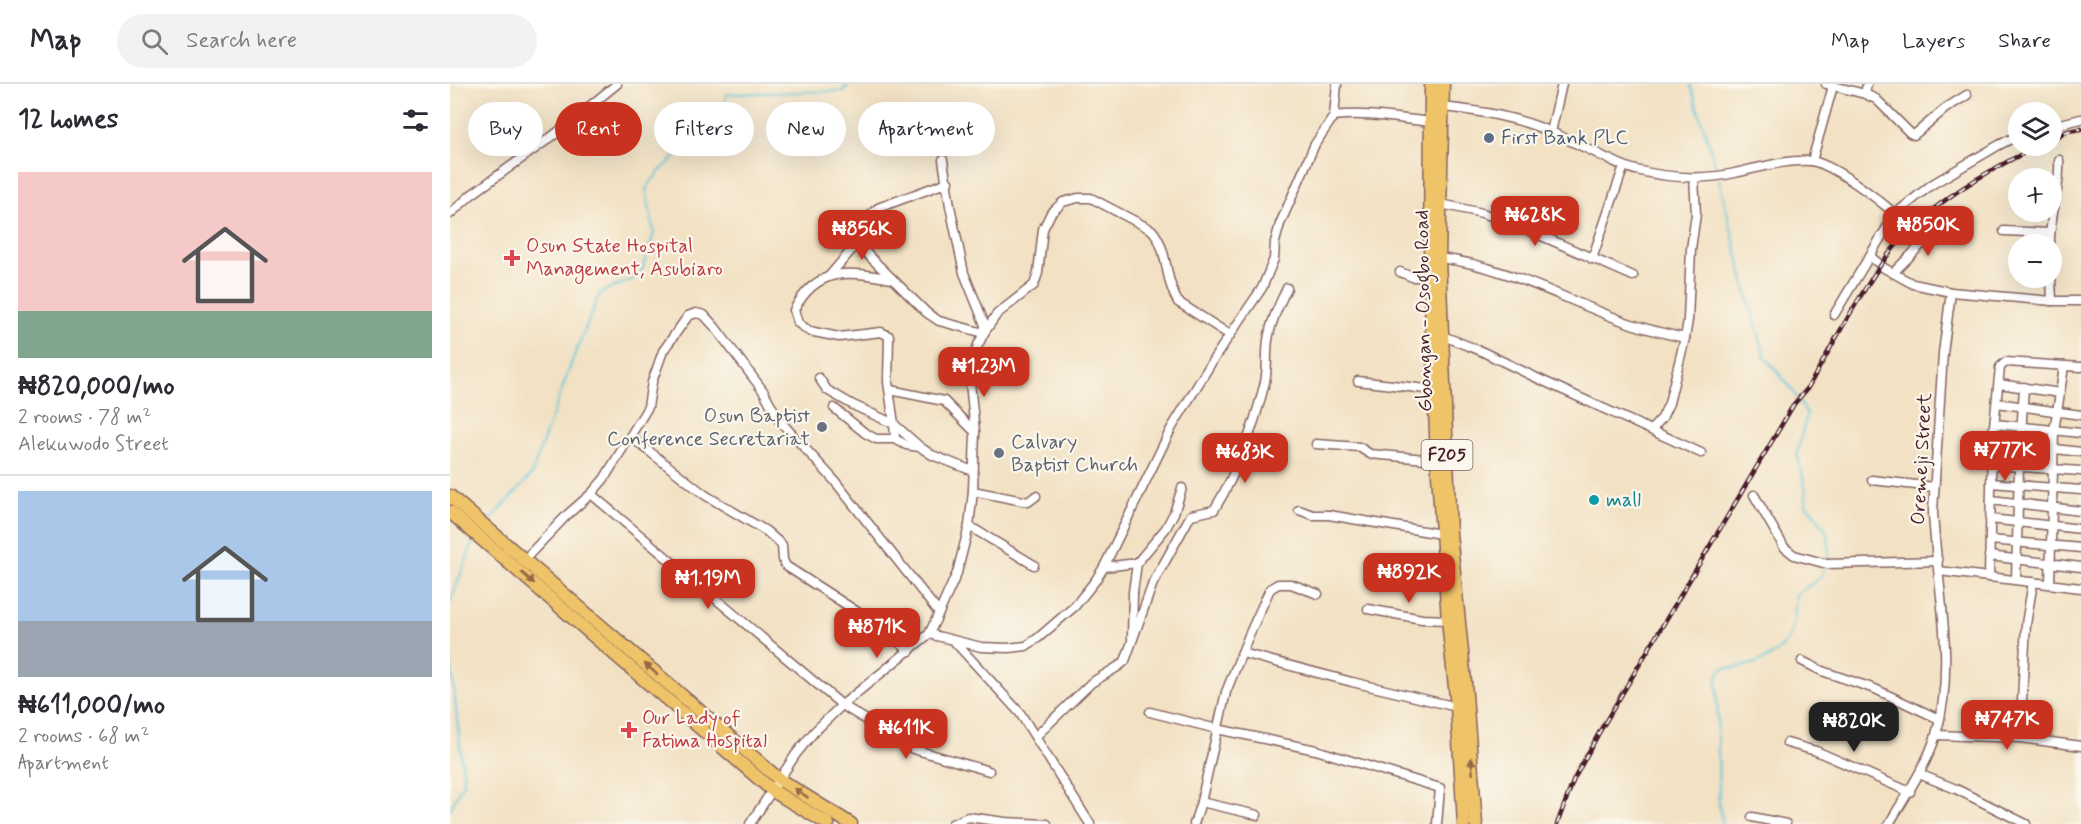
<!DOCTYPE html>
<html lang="en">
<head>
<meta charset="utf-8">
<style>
  :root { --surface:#fff; --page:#f2f2f3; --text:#2b2b33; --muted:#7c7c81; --line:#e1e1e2; --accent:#c8321e }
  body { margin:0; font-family:Mynerve,sans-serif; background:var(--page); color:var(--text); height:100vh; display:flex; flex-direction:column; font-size:22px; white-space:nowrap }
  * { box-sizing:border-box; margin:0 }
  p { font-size:20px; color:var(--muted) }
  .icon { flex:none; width:33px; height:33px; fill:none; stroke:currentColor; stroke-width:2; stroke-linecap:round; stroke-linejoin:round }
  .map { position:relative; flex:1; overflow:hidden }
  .sheet { display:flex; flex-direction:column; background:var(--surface); width:450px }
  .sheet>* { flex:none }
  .top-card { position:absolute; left:18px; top:18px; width:570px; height:54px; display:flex; gap:12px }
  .controls { position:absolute; left:1558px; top:18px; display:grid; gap:12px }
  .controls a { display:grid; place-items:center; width:54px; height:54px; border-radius:50%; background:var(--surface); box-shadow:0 6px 24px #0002; font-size:30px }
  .price { position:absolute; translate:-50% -51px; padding:0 14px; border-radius:12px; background:var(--accent); color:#fff; font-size:20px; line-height:39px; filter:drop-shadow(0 2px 3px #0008) }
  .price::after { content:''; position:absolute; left:50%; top:36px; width:18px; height:14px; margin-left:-9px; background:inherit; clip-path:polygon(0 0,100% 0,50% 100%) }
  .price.active { background:#222; color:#fff }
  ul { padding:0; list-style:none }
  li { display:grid; align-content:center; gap:12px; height:318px; padding:0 18px }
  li+li { border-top:2px solid var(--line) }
  li span { display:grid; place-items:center; height:186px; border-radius:0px; color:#555 }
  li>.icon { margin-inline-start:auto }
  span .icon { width:108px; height:108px; fill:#fffc; stroke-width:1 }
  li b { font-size:26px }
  h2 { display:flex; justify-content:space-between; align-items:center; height:72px; padding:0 18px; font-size:26px }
  .chip { padding:0 21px; border-radius:27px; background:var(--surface); box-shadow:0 6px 24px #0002; font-size:21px; line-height:54px }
  .chip.active { background:var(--accent); color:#fff }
  header { display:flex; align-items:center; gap:36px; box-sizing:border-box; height:84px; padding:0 30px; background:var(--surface); border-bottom:2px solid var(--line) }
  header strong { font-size:28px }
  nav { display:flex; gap:33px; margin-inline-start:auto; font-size:21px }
  .search { width:420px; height:54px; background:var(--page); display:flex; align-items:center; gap:15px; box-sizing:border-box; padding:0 21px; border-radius:33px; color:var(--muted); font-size:22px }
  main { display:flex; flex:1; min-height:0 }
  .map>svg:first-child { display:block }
</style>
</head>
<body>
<header>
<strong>Map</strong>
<div class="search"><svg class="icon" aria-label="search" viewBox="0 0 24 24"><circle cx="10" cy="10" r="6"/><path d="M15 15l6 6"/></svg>Search here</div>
<nav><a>Map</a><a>Layers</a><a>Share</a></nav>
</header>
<main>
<section class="sheet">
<h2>12 homes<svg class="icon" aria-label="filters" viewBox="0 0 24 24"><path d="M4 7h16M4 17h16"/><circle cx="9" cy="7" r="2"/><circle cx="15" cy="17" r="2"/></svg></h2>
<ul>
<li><span style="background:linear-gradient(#f6c9c9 75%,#7fa58c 0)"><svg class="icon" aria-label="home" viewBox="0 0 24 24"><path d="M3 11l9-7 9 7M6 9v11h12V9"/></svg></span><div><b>₦820,000/mo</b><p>2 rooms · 78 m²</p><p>Alekuwodo Street</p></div></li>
<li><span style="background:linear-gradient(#a9c7e8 70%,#9aa5b1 0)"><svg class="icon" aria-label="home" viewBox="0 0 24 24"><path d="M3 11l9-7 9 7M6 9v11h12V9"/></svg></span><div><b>₦611,000/mo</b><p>2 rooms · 68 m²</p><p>Apartment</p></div></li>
</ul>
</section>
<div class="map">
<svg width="1631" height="740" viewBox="0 0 1631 740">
  <rect width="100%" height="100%" fill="#fbf7ec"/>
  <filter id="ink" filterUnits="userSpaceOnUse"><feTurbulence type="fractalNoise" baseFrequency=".0167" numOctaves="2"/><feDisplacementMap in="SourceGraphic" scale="12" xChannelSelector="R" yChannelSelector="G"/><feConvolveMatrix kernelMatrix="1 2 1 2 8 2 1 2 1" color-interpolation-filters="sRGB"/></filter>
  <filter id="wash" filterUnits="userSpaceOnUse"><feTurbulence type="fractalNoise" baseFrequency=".008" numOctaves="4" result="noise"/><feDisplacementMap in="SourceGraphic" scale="24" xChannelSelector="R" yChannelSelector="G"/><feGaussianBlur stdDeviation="1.35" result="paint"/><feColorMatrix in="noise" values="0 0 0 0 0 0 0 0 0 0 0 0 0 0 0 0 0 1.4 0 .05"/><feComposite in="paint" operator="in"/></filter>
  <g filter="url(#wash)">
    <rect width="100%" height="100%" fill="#f2e1c3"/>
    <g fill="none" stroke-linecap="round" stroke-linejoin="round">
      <g stroke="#5cc4d9" stroke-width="2">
        <path d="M1240,0L1268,89"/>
        <path d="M1269,95L1298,214L1315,273L1341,304L1357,330L1347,369L1356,407V420C1372,439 1384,450 1377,476"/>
        <path d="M38,439L81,391L124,272L150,209L190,192L204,149L196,105L208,89L241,58L244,42L269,40L277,10L393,7L399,0"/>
        <path d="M0,519L24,455"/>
        <path d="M0,572L14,697L0,726"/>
        <path d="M1273,740L1269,722L1267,592L1273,584C1299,584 1330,575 1341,549C1345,538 1345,522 1346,511L1372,492L1375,482"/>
      </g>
    </g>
  </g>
  <g filter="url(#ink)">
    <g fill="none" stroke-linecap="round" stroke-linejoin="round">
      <defs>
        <g id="minor">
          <path d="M1376,0L1415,10L1426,15L1460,49L1464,51L1496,24L1517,11"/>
          <path d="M1415,10L1417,0"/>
          <path d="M993,23C1030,27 1068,33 1103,49C1121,57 1139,65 1156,74C1166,78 1176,84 1186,86C1218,94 1253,96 1285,89C1309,84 1336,75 1361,77C1383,80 1428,115 1445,130"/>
          <path d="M884,32L887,0"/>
          <path d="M1602,42L1631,35"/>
          <path d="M1101,48L1112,0"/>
          <path d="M1362,77L1383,2"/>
          <path d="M991,120L1032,129L1062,139L1183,192"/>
          <path d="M0,130L21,111L104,51L167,0"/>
          <path d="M1554,147L1600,149"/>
          <path d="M407,150L423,128L428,124L498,98"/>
          <path d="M1600,160C1599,132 1611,105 1609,76"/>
          <path d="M1421,173L1434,184L1463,200L1501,208L1602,217H1631"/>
          <path d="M989,174C1052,181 1110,213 1168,235C1190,244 1212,249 1235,254"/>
          <path d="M1142,175L1174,82"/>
          <path d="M950,188L962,193H980"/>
          <path d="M1443,189L1495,137"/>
          <path d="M380,191L405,162H409L477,229L489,237L534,249L547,230L584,201L588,189L593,145L601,129L613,118L628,114H641L702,146C719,166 714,196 728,218L780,251"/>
          <path d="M1601,194L1602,217"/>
          <path d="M442,195C399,187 367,182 344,226L348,239L359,247L389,253L431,248L439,252L438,298L444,340L470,363L482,371L523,387"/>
          <path d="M1384,231L1445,130L1481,101L1549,61L1569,51"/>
          <path d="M993,252L1031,267L1089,295L1251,369"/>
          <path d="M369,294L377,306L403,321L444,340L445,355"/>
          <path d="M908,297L985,306"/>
          <path d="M1549,300L1610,309L1614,282"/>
          <path d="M440,306L494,317L525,348"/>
          <path d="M1547,319L1631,331"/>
          <path d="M384,324L415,349L426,355H445L456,361L469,363"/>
          <path d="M1545,340L1631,349"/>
          <path d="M1202,345L1212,334L1219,319L1235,254L1238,236L1241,165L1246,130L1244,94"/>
          <path d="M181,353L255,411L316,447L332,461L333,476L336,482L420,536L460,567"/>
          <path d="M866,360L909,363L920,370L987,376"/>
          <path d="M1542,361H1571L1631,368"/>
          <path d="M1542,381L1631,387"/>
          <path d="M1422,396L1484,403"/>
          <path d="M1541,399L1631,406"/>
          <path d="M523,407L578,418L586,412"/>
          <path d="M141,410L392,621L463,665L539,687"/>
          <path d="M1304,411L1334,463L1344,471L1377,480L1488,477"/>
          <path d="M1541,416L1631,427"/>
          <path d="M849,426L863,431H879L991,450"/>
          <path d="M1540,435L1631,445"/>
          <path d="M519,442L584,481"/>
          <path d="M1540,456L1631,464"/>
          <path d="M1539,472L1631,483"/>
          <path d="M74,476L117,431L141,410L154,395L198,323L202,298L213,267L238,232L246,229L254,231L265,243L314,308L329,336L384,396L489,529"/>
          <path d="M654,483L687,479"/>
          <path d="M1489,487L1631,504"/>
          <path d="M1539,493L1542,361L1550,283L1556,278L1631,283"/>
          <path d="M1566,495L1569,383L1574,303"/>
          <path d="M1600,499L1604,347L1610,309"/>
          <path d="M918,525L972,535L998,536"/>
          <path d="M479,550L531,563L558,564L576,562L588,554L625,522L645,497L654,483L721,345L763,276L812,204L824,175L825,158L830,140L865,60L884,32C916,28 949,35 982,38"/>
          <path d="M682,555L683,508L687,479L716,444L724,429L732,404"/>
          <path d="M504,557L570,629L640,740"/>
          <path d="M792,569L902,598L1007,623"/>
          <path d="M1352,577L1372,587L1425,605L1489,635"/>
          <path d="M700,628L767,645L866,666L990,704L987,740"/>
          <path d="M1486,651L1570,654L1631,662"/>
          <path d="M586,652L641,599L669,582L675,577L703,499L741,431L764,426C788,387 804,343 815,298C818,284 816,270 818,256C821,237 829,221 837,204"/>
          <path d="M1570,654L1576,540L1583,498"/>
          <path d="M1337,659L1366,667L1460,708"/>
          <path d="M1469,690L1506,705L1576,740"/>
          <path d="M751,718L807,731"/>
          <path d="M1302,733L1336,740"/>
          <path d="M300,740L346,670L364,648L392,621L479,550L489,529L507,489L519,442L523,407L525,348L519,288L528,261L534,249L535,241L514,189L500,122L493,76"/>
          <path d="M502,740L518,733L555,738L597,740"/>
          <path d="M744,740L751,718L776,608L799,551L820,505L828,500H841L868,510"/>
          <path d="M1439,740C1456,711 1476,683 1486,651C1507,579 1486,499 1483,427L1493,269L1501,208"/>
        </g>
        <g id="primary">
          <path d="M981,0L980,193L987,376L998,536L1007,623L1014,740"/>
          <path d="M993,0L989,174L1000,449L1015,598L1026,740"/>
          <path d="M0,412L330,696L401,740"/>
          <path d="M0,428L323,707L378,740"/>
        </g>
      </defs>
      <use href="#minor" stroke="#856360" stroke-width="11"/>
      <use href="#primary" stroke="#856360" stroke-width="15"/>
      <use href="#minor" stroke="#fff" stroke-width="8"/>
      <use href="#primary" stroke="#efc469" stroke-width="12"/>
      <defs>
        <g id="rail">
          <path d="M1602,55L1618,47L1631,45"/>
          <path d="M1107,740L1124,695L1150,647L1344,320L1357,305C1381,264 1403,221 1430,182C1468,126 1529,91 1588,62"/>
        </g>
      </defs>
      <use href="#rail" stroke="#4a1f2b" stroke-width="4.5"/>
      <use href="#rail" stroke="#fbf7ec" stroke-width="2" stroke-dasharray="7" stroke-linecap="butt"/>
    </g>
    <defs><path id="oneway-solid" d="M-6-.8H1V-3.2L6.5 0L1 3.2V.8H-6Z" transform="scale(1.5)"/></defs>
    <g fill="#946947">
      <use href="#oneway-solid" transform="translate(78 494) rotate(41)"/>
      <use href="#oneway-solid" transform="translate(201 585) rotate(-139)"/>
      <use href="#oneway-solid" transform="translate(1022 682) rotate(-95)"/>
      <use href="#oneway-solid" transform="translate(351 709) rotate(-147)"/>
    </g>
  </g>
  <circle fill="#5c6f8a" stroke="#fbf7ec" stroke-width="2" cx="1039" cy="54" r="6"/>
  <g fill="#e0444e" stroke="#fbf7ec" stroke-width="2">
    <path d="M59 165h6v6h6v6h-6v6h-6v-6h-6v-6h6z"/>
    <path d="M176 637h6v6h6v6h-6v6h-6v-6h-6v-6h6z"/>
  </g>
  <g fill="#6b7280" stroke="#fbf7ec" stroke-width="2">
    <circle cx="372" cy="343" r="6"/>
    <circle cx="549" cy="369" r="6"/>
  </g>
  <circle fill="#0f9aa8" stroke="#fbf7ec" stroke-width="2" cx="1144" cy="416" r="6"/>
  <g text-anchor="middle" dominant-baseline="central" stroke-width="4.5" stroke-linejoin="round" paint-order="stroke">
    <rect fill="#fbf7ec" stroke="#7f6065" stroke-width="1.5" x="971.5" y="356" width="51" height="30" rx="4.5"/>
    <g font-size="18" font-weight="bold" fill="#4a1f2b">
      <text x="997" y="371">F205</text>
    </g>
    <g font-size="20" fill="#4e5e75" stroke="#fbf7ec" text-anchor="start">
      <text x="1051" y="54">First Bank PLC</text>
    </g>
    <g font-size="20" fill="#be3a42" stroke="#fbf7ec" text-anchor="start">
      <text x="76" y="162">Osun State Hospital<tspan x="76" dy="23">Management, Asubiaro</tspan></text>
      <text x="192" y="634">Our Lady of<tspan x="192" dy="23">Fatima Hospital</tspan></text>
    </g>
    <g font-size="20" fill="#4a1f2b" stroke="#fbf7ec">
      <text transform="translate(974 227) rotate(-91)">Gbongan - Osogbo Road</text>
      <text transform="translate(1472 375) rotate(-87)">Oremeji Street</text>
    </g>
    <g font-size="20" fill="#5b616d" stroke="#fbf7ec" text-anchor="end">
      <text x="360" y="332">Osun Baptist<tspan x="360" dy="23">Conference Secretariat</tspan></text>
      <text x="561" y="358" text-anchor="start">Calvary<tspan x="561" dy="23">Baptist Church</tspan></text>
    </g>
    <g font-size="20" fill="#0d838f" stroke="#fbf7ec" text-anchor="start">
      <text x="1156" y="416">mall</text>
    </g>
  </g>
</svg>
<div class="controls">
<a><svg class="icon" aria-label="layers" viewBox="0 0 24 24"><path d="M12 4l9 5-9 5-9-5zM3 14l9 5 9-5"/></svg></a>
<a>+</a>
<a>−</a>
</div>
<b class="price" style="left:1085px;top:163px">₦628K</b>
<b class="price" style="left:1478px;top:173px">₦850K</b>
<b class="price" style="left:412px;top:177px">₦856K</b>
<b class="price" style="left:534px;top:314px">₦1.23M</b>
<b class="price" style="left:1555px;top:398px">₦777K</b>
<b class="price" style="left:795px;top:400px">₦683K</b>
<b class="price" style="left:959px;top:520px">₦892K</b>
<b class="price" style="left:258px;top:526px">₦1.19M</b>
<b class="price" style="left:427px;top:575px">₦871K</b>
<b class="price" style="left:1557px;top:667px">₦747K</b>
<b class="price active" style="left:1404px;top:669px">₦820K</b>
<b class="price" style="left:456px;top:676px">₦611K</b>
<div class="top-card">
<a class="chip">Buy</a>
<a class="chip active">Rent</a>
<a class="chip">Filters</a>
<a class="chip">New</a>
<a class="chip">Apartment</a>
</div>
</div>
</main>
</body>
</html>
